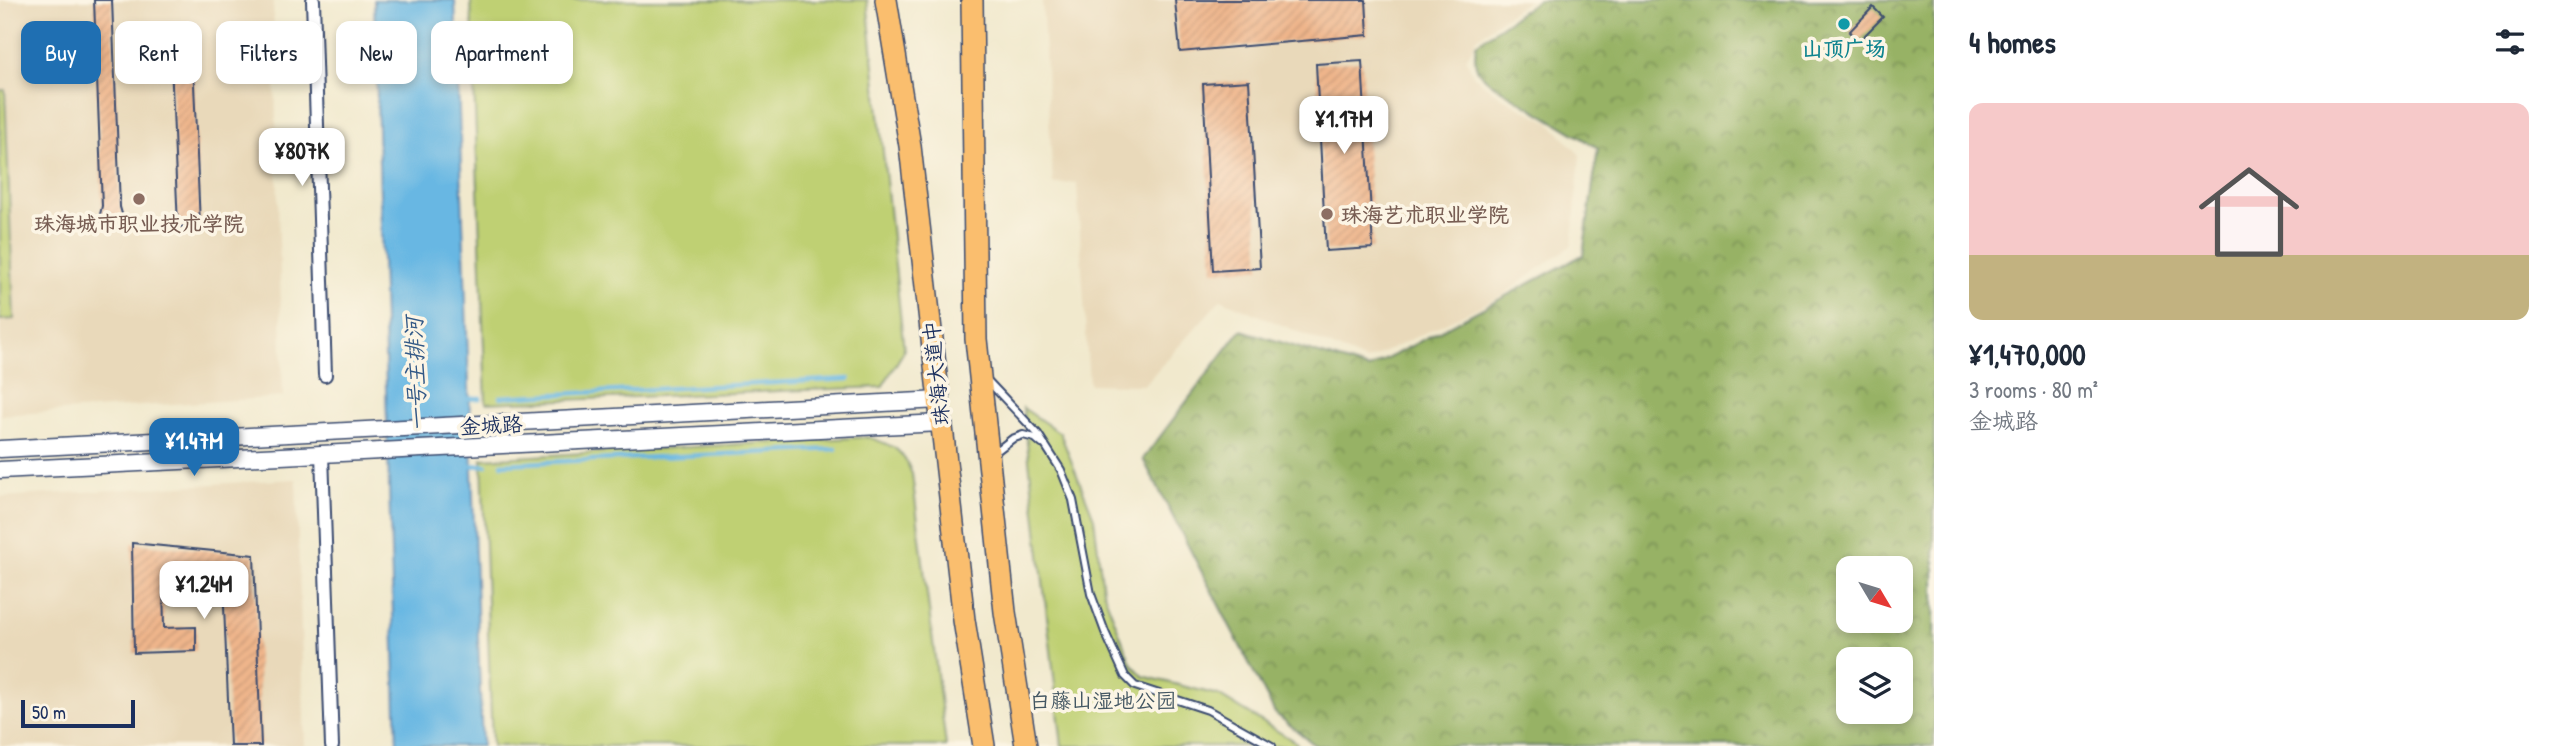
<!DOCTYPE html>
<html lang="en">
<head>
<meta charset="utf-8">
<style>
  :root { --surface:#fff; --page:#f2f2f3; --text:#1f2937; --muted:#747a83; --line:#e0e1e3; --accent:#1f6fb2 }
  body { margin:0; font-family:"Patrick Hand","LXGW WenKai TC",sans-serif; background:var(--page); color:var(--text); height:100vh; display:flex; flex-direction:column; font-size:26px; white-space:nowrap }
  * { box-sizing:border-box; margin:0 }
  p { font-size:23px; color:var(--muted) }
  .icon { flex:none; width:38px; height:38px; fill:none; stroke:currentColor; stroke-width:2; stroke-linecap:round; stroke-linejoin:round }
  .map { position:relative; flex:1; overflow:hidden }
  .sheet { display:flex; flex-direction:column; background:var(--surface); width:630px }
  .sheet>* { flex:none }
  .top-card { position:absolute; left:21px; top:21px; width:665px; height:63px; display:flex; gap:14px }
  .needle { width:46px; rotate:128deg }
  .fabs { position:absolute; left:1836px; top:556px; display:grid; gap:14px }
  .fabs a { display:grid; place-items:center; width:77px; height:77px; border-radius:14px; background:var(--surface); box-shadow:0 4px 10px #0003; font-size:35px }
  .scale { position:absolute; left:21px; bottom:18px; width:114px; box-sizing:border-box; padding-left:7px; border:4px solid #1b2f5e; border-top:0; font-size:19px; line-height:24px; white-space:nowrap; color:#1b2f5e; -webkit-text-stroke:5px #fcf5e5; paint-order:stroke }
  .price { position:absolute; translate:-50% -60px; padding:0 16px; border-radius:14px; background:#fff; color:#222; font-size:23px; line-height:46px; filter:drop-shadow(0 2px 4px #0008) }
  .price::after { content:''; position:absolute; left:50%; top:42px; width:21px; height:16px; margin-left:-10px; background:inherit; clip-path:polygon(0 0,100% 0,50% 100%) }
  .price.active { background:var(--accent); color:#fff }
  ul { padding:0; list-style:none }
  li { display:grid; align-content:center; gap:14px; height:371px; padding:0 35px }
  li+li { border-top:2px solid var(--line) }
  li span { display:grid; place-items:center; height:217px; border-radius:14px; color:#555 }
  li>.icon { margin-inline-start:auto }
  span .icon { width:126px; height:126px; fill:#fffc; stroke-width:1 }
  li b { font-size:30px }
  h2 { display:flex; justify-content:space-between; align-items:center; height:84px; padding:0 35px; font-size:30px }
  .chip { padding:0 24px; border-radius:14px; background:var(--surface); box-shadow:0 4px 10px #0003; font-size:24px; line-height:63px }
  .chip.active { background:var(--accent); color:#fff }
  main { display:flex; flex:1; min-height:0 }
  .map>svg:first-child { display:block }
</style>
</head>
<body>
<main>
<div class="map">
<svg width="1934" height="746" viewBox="0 0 1934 746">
  <defs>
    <pattern id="forest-crowns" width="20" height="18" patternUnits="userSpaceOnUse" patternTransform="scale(1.75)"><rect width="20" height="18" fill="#97b265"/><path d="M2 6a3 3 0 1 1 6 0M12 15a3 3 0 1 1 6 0" fill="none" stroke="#7a9156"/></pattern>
    <pattern id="building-hatch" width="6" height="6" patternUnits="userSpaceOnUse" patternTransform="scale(1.75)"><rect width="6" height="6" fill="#efb58b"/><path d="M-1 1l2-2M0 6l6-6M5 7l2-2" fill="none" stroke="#cc9c7a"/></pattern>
  </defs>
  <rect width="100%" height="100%" fill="#fcf5e5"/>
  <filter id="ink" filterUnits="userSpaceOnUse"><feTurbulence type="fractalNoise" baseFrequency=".0143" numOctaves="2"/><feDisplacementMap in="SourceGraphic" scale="14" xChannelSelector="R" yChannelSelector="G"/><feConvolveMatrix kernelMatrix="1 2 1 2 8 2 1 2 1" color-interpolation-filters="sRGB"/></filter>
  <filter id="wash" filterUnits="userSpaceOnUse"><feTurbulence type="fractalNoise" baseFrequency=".00686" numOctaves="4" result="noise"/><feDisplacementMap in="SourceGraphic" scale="28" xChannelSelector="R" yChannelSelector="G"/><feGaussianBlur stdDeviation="1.57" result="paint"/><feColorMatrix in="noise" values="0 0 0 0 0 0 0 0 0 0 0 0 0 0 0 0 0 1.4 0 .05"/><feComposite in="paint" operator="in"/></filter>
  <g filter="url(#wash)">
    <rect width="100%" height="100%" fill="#f1e9cd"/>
    <g fill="#e9d9ba">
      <path d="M0,0H273L283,397L0,415Z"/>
      <path d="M1042,0H1528L1477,38L1466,59L1474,76L1502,98L1549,122L1580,155L1572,245L1501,296L1366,361L1221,299L1144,385L1089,384L1077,183L1053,184Z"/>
      <path d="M296,479L305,746H0V497Z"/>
    </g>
    <path fill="url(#forest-crowns)" stroke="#597062" stroke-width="2" fill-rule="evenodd" d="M1538,0H1934V746H1316L1275,713L1143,459L1241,330L1368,369L1583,255L1598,148L1495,86C1476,72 1473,68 1476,44ZM1848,569H1900V621H1848ZM1848,660H1900V712H1848Z"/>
    <g fill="#bfd073" stroke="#6d8068" stroke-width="2">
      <path d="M471,0H867L904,351L882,387L486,403Z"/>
      <path d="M0,90H5L14,319L0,320Z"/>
      <path d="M1023,408L1060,433L1094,518L1103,591L1131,663L1143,676L1218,695L1297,743L1295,746H1062Z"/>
      <path d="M868,437C894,446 902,448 912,474L946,746H492L482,459Z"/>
    </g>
    <path fill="#68b7e3" stroke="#4273a0" stroke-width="2" d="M374,0H455L482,746H397Z"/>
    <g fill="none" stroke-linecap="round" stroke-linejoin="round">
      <g stroke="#68b7e3" stroke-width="4.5">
        <path d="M500,397L849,379"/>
        <path d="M463,399L480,398"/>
        <path d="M502,464L836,449"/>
        <path d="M466,466L486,465"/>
      </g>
    </g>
    <g id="blocks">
      <g fill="url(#building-hatch)">
        <path d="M94,0H112L120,207L125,224L98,223L102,206Z"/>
        <path d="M1175,0H1366L1368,35L1180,52Z"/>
        <path d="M1873,7L1883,17L1859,41L1849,32Z"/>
        <path d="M192,37L200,225L178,227L170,38Z"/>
        <path d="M1362,61L1373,248L1326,251L1316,64Z"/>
        <path d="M1249,81L1260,268L1213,271L1203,84Z"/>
        <path d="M132,543L254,555L261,746H230L223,583L163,585L164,628L196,627V651L134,653Z"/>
      </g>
    </g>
  </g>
  <g filter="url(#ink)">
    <use href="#blocks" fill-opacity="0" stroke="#3b4b6f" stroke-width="2"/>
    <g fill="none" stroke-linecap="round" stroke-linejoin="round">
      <defs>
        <g id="service">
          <path d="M987,380L1038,434L1061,470L1073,500L1091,594L1105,632L1125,676L1135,686L1208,710L1272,746"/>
          <path d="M994,453L1012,439L1023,435L1035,438L1042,444"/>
        </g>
        <g id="minor">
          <path d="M313,0L325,375"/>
          <path d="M322,454L332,746"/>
        </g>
        <g id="tertiary">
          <path d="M0,449L940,400"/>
          <path d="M0,470L941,423"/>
        </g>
        <g id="trunk">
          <path d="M886,0L910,146L964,620L984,746"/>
          <path d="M972,0L976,339L1005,612L1026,746"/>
        </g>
      </defs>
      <use href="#service" stroke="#3b4b6f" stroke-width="10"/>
      <use href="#minor" stroke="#3b4b6f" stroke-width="16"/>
      <use href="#tertiary" stroke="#3b4b6f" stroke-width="19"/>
      <use href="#trunk" stroke="#3b4b6f" stroke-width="24"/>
      <use href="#service" stroke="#fff" stroke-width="6"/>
      <use href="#minor" stroke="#fff" stroke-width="12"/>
      <use href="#tertiary" stroke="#fff" stroke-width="16"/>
      <use href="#trunk" stroke="#fabe6e" stroke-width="21"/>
    </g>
  </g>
  <circle fill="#0f9aa8" stroke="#fcf5e5" stroke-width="2.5" cx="1844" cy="24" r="7"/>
  <g fill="#8d6e63" stroke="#fcf5e5" stroke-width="2.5">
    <circle cx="139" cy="199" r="7"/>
    <circle cx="1327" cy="214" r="7"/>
  </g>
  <g text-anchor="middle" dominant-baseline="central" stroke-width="7" stroke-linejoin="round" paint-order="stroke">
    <g font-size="21" font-weight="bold" fill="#0d838f" stroke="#fcf5e5">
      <text x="1844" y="48">山顶广场</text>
    </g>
    <g font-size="21" font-weight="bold" fill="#785e54" stroke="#fcf5e5" text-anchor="start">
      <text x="1341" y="214">珠海艺术职业学院</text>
      <text x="139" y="223" text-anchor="middle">珠海城市职业技术学院</text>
    </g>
    <g font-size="21" fill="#1b2f5e" stroke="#fcf5e5">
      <text transform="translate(936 373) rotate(-96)">珠海大道中</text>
      <text transform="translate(491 425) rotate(-3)">金城路</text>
    </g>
    <g font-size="21" fill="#445763" stroke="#fcf5e5">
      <text x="1103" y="700">白藤山湿地公园</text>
    </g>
    <g font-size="23" font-style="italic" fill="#325886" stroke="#fcf5e5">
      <text transform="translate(415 374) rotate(-92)">一号主排河</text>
    </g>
  </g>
</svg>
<div class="fabs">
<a><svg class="needle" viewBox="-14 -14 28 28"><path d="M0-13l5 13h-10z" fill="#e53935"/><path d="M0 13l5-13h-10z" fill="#747a83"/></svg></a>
<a><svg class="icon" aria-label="layers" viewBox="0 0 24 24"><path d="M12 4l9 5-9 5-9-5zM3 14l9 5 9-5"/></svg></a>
</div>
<div class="scale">50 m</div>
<b class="price" style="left:1344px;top:156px">¥1.17M</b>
<b class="price" style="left:302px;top:188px">¥807K</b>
<b class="price active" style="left:194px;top:478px">¥1.47M</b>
<b class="price" style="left:204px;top:621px">¥1.24M</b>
<div class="top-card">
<a class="chip active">Buy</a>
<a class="chip">Rent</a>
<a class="chip">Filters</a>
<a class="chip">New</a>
<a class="chip">Apartment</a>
</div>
</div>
<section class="sheet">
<h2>4 homes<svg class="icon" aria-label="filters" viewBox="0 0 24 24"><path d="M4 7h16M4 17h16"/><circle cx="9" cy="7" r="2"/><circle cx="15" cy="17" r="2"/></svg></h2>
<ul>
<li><span style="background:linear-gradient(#f6c9c9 70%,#c2b280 0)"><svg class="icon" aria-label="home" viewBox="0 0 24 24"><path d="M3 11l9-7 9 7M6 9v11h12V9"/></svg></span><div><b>¥1,470,000</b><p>3 rooms · 80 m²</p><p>金城路</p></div></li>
</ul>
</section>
</main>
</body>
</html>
